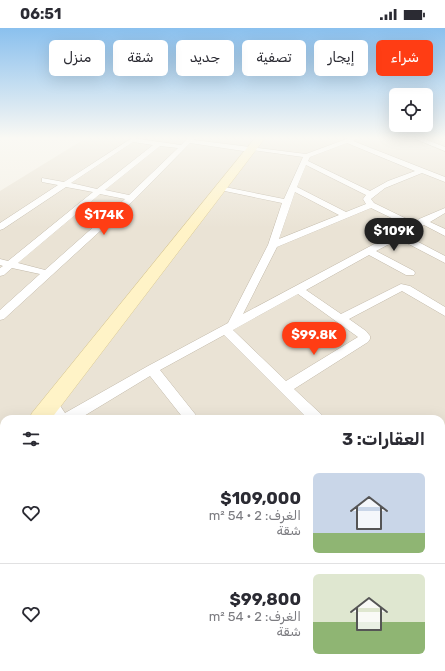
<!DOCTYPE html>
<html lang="ar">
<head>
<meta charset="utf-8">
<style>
  :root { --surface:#fff; --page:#f7f7f7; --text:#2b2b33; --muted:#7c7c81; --line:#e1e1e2; --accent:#ff3d14 }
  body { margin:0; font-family:Rubik,Vazirmatn,sans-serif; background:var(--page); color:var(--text); direction:rtl; height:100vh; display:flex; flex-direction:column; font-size:15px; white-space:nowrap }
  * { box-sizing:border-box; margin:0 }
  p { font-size:13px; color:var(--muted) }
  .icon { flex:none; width:22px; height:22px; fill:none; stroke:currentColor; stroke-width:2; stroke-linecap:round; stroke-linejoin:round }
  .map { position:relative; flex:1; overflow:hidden; direction:ltr }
  .drawer { position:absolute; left:0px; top:387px; width:445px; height:256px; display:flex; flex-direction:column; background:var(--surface); border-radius:12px 12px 0 0; box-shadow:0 4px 16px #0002; direction:rtl }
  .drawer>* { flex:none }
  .top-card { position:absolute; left:12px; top:12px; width:421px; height:36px; direction:rtl; display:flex; gap:8px }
  .tools { position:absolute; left:389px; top:60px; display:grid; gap:8px }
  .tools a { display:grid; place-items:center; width:44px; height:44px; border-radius:6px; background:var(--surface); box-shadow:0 4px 16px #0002; font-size:20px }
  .price { position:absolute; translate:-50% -34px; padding:0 9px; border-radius:14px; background:var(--accent); color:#fff; font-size:13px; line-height:26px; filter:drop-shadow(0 1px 2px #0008) }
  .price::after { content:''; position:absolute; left:50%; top:24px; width:12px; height:9px; margin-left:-6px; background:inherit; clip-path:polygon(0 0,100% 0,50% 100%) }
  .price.selected { background:#222; color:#fff }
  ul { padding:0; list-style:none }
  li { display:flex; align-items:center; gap:12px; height:100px; padding:0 20px }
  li+li { border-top:1px solid var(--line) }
  li span { display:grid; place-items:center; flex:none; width:112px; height:80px; border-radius:6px; color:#555 }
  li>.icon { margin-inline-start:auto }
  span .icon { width:48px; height:48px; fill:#fffc; stroke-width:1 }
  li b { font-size:17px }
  h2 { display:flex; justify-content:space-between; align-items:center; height:48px; padding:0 20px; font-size:17px }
  .pill { padding:0 14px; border-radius:6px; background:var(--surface); box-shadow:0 4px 16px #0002; font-size:14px; line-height:36px }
  .pill.selected { background:var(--accent); color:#fff }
  .status { display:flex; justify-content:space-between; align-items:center; height:28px; padding:0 20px; background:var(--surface); direction:ltr }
  .status svg { height:11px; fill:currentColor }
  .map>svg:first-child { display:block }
</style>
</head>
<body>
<div class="status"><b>06:51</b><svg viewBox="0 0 49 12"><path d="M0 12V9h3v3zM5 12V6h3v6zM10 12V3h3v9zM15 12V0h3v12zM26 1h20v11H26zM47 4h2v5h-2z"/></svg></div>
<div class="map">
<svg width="445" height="643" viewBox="0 0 445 643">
  <rect width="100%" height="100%" fill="#f5f1e7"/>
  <path fill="#eae3d5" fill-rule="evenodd" d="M86,110H445V643H0V163ZM4,391H441V639H4Z"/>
  <path fill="#f0e7d0" d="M441,516L445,519V643H433L430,639H441Z"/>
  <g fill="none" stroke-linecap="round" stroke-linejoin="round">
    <defs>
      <g id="street">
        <path d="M132,110L181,117L188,110H195L194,112L306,126L349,110H358L353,113L445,149V154L422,145L385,160L371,171L374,175L415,195L419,191L445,180V185L430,194L445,201V208L424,197L405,207L445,228V235L399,211L376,223L414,243L415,245L414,247H406L369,227L306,262L341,286L401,256L410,258L445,279V288L402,263L349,291L366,303L370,308V311L368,314L294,361L322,387L324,391H308L224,307L160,342L199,391H184L150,348L79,391H54L45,376L47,372C57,369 60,378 65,385L148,338L228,295L268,217L282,175L220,162L216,160L220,158L284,171L303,129L253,122L250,124L190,115L134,172L4,291L0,292V282L40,246L12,240L4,247L0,248V240L3,238L0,237V231L8,233L93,164L66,159L3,201L0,202V195L58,157L42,154V150L64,154ZM133,114L153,117L97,161L71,155ZM347,115L415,143L388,153L370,163L308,133L310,129ZM160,118L178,120L129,167L105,162ZM306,137L366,167L363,171L366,176L346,184L297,159ZM295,164L339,187L279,211ZM100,166L125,171L45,242L18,235ZM371,180L408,198L243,286L277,219ZM298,266L358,309L286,353L233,302Z"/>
        <path d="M413,110H422L445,119V123Z"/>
        <path d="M441,398L445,399V413L441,412Z"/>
        <path d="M441,501L445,503V523L441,521Z"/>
        <path d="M133,639H157L156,643H132Z"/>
        <path d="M188,639H210L211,643H189Z"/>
        <path d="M379,639H402L403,643H380Z"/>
      </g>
      <g id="secondary">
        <path d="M255,110H265L51,391H29L32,385Z"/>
        <path d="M4,426V450L0,452V427Z"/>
      </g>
    </defs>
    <use href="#street" stroke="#c2b9a9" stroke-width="1"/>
    <use href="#secondary" stroke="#d9c893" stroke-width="1"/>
    <use href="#street" fill="#fff" fill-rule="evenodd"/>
    <use href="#secondary" fill="#fff3c7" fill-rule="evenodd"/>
  </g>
  <linearGradient id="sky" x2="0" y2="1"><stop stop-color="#8ac0ee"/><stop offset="0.55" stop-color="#faf9f4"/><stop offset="1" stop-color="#faf9f4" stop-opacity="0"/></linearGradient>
  <rect width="445" height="200" fill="url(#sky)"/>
</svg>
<div class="tools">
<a><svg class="icon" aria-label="locate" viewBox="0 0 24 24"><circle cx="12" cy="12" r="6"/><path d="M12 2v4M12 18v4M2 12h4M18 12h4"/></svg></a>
</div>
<b class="price" style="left:104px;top:208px">$174K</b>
<b class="price selected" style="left:394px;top:224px">$109K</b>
<b class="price" style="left:314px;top:328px">$99.8K</b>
<div class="top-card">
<a class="pill selected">شراء</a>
<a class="pill">إيجار</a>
<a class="pill">تصفية</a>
<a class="pill">جديد</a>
<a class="pill">شقة</a>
<a class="pill">منزل</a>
</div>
<section class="drawer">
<h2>العقارات: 3<svg class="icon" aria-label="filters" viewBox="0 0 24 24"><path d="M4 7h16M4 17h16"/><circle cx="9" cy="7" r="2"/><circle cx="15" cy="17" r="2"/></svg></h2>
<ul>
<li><span style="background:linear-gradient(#c9d6e8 75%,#8fb573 0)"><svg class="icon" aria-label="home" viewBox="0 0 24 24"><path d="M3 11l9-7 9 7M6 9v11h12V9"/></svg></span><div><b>$109,000</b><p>الغرف: 2 · 54 m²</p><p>شقة</p></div><svg class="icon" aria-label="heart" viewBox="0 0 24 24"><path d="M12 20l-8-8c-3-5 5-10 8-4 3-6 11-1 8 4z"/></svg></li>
<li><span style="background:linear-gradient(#dfe7d0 60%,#8fb573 0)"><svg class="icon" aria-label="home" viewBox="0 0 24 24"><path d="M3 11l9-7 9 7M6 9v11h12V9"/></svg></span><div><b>$99,800</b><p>الغرف: 2 · 54 m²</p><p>شقة</p></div><svg class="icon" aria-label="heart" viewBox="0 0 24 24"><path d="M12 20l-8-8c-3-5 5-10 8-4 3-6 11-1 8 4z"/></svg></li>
</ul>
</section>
</div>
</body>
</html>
